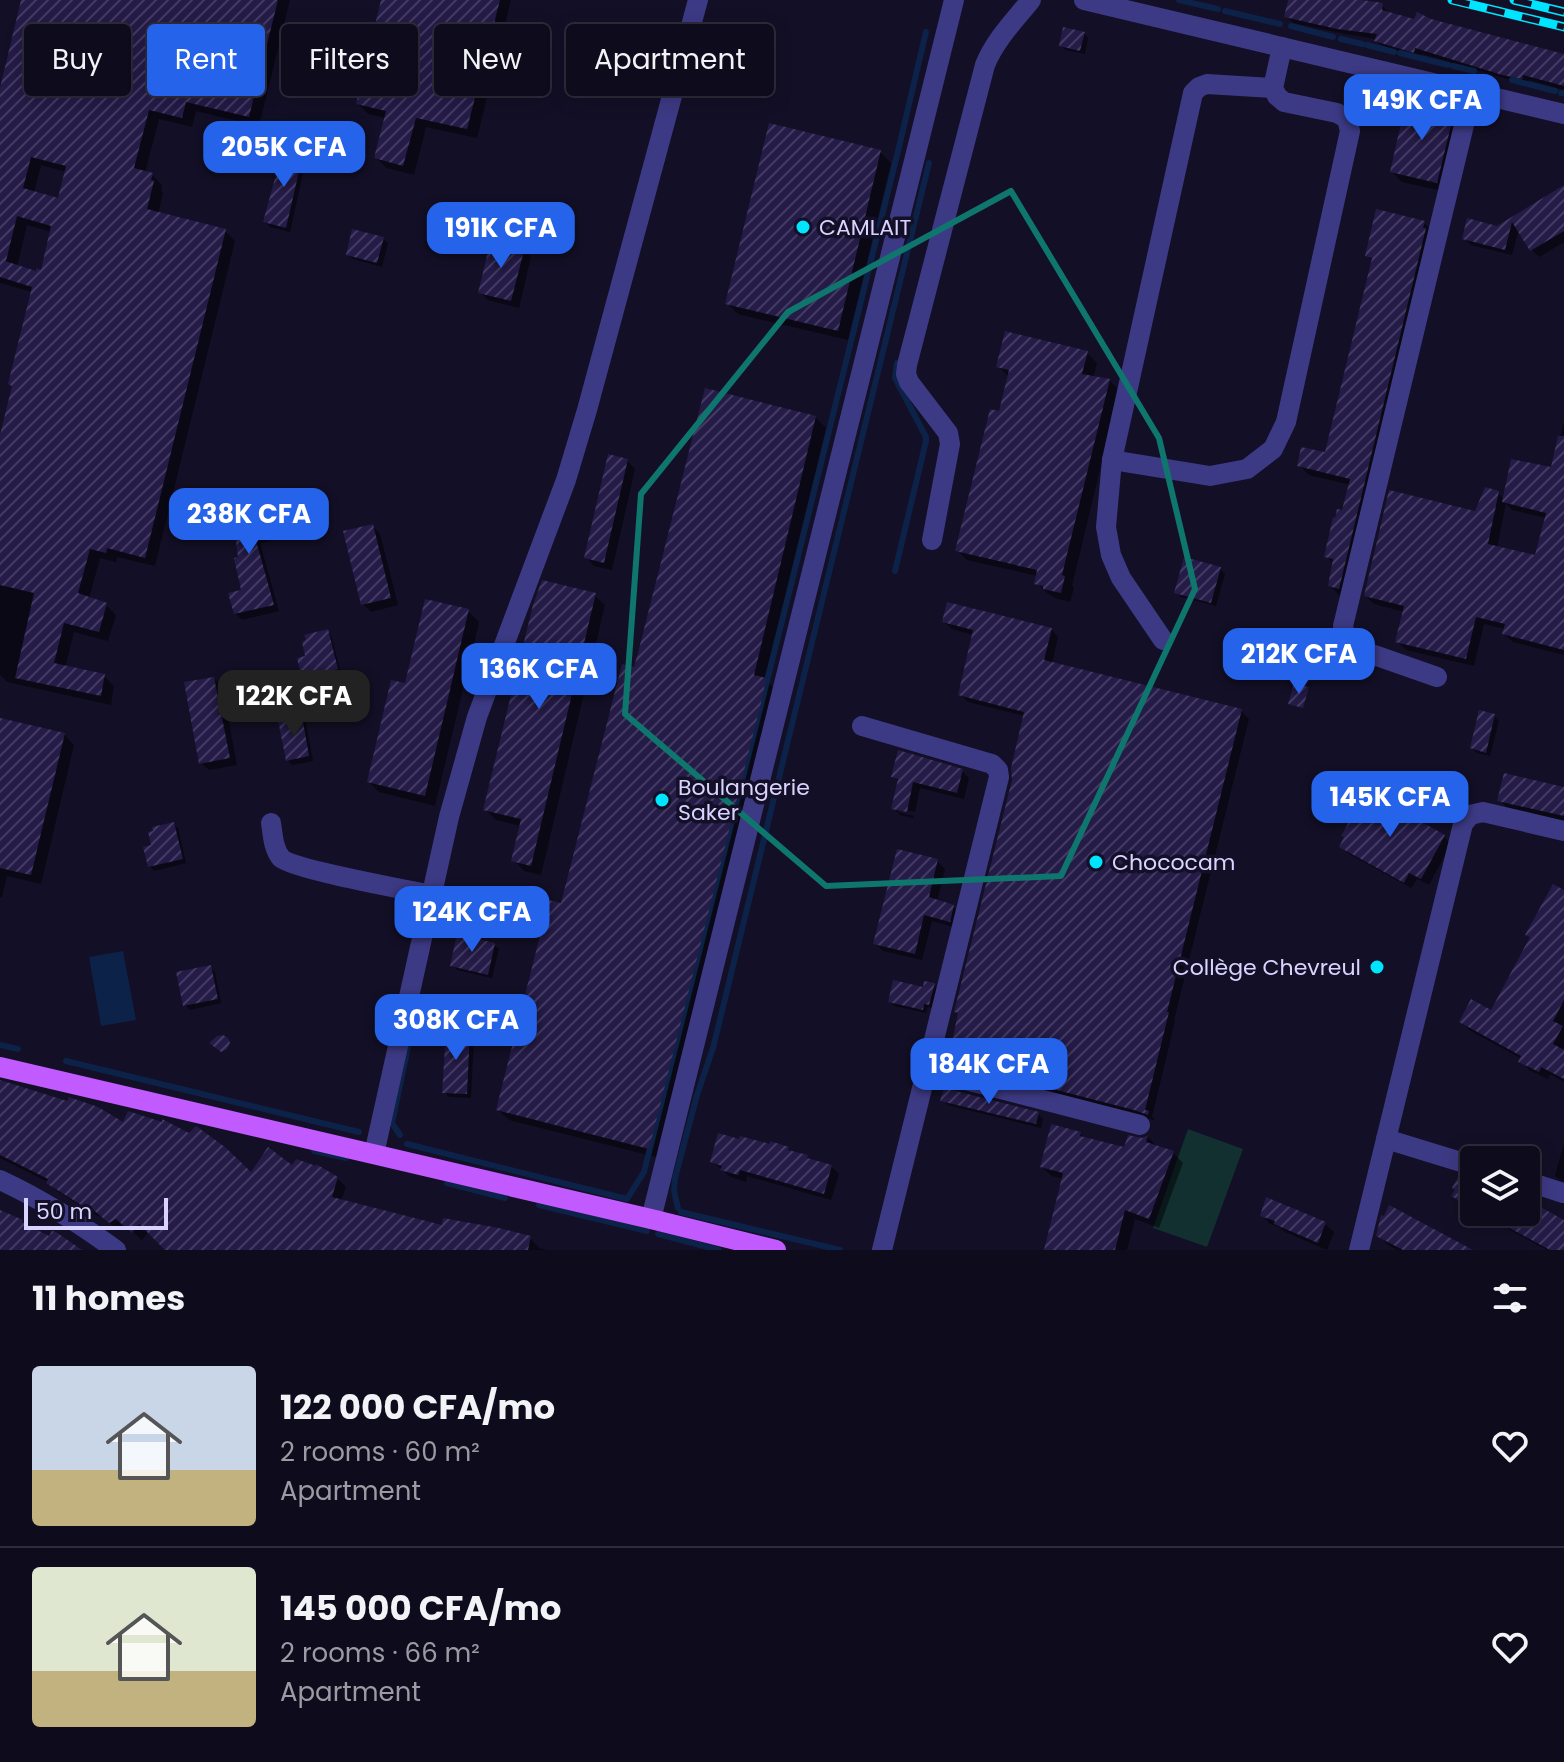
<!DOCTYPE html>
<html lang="en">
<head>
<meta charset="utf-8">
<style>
  :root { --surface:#0e0b1c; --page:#1c1929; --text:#f1f3f6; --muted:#9b9ba3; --line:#2e2b3b; --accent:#2563eb }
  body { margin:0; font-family:Poppins,sans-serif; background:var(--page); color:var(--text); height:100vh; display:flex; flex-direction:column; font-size:30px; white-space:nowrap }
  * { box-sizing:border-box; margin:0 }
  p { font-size:26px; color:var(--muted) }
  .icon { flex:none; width:44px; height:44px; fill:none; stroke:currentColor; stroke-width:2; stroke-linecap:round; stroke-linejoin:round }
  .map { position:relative; height:1250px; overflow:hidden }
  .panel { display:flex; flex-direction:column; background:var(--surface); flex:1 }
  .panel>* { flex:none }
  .banner { position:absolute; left:24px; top:24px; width:800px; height:72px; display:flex; gap:16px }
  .controls { position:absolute; left:1460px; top:1146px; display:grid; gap:16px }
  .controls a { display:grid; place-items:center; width:80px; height:80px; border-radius:8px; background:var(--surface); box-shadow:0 4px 20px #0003,0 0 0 2px var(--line); font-size:40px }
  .scale { position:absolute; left:24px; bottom:20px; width:144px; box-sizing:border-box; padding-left:8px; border:4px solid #d9d4ff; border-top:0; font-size:22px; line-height:28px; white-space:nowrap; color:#d9d4ff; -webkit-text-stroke:6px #130f26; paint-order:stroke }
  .price { position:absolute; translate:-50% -68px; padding:0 18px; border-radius:16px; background:var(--accent); color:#fff; font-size:26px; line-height:52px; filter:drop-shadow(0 2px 4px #0008) }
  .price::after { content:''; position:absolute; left:50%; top:48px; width:24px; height:18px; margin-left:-12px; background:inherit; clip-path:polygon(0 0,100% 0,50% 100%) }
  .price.on { background:#222; color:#fff }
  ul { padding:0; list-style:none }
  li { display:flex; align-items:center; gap:24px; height:200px; padding:0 32px }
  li+li { border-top:2px solid var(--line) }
  li span { display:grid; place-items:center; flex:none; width:224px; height:160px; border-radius:8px; color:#555 }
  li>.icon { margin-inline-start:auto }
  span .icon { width:96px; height:96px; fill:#fffc; stroke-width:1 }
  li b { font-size:34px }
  h2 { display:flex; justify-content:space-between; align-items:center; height:96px; padding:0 32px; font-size:34px }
  .pill { padding:0 28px; border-radius:8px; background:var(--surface); box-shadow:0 4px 20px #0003,0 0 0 2px var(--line); font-size:28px; line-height:72px }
  .pill.on { background:var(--accent); color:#fff }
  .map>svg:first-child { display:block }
</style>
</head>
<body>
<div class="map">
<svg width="1564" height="1250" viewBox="0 0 1564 1250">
  <defs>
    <pattern id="building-hatch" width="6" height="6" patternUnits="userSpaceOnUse" patternTransform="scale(2)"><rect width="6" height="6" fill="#241b47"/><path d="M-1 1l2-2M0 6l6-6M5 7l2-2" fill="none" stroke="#433b63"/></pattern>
  </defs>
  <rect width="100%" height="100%" fill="#130f26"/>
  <path fill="#12302f" d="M1188,1129L1243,1149L1207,1247L1153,1228Z"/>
  <path fill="#0c2248" d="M123,951L136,1020L101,1026L89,957Z"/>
  <g fill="#0007" fill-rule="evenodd">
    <path d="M23,0H290L259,126L196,111L192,127L159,119L145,173L152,175L162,185L161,190L163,193L158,214L225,231L235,241L155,566L117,557L116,562L100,558L89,599L106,605L116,615L108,641L74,632L65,668L104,676L114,686L111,705L7,682L0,675V444L32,292L0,283V97ZM41,165L67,172L60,200L34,193ZM27,225L52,232L42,272L37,274L17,267Z"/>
    <path d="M383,0H511L477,138L426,127L414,175L387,168L376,158L387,118L368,114L358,104Z"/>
    <path d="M1290,0H1339L1382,5L1389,14L1415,22L1431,21L1564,56V90L1529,80L1528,85L1422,54L1420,58L1383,47L1376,41L1377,39L1345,34L1293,23L1286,16Z"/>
    <path d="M1084,33L1088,38L1085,54L1066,50L1061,46Z"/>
    <path d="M1453,114L1463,125L1447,192L1402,182L1392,172Z"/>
    <path d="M880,152L891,163L848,340L738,314L727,303Z"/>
    <path d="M302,156L306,160L290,232L270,227L265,222Z"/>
    <path d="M1564,188V242L1539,257L1532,250L1519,229L1512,255L1471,245L1464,238L1498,228Z"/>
    <path d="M1424,223L1434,233L1348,597L1340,596L1330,586L1334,564L1326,556L1344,512L1351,485L1309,475L1299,465L1326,454L1373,261L1367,255Z"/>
    <path d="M383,239L388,243L382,267L353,259L348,255Z"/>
    <path d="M524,249L531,257L519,308L488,300L480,292Z"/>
    <path d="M1087,353L1097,363L1093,378L1109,380L1119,390L1072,586L1074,588L1070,602L1055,598L1047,593L1037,583L1038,576L967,560L957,550L1000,414L1009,377L998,366Z"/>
    <path d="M815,417L826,428L765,680L776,690L660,1158L509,1120L498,1110L635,669Z"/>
    <path d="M1564,422V655L1513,642L1504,634L1505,629L1484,624L1474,666L1406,650L1398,642L1405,612L1374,604L1366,596L1476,513L1498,493L1504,499L1552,469ZM1506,503L1512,510L1546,518L1537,558L1497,548Z"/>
    <path d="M627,461L635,469L612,570L594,566L587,558Z"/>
    <path d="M259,497L265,503L271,541L260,543L279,611L242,620L235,613L244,591L240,558Z"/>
    <path d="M373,526L380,534L398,605L371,612L363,604Z"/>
    <path d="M1220,569L1225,574L1216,606L1181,597L1177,592Z"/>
    <path d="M594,595L605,605L541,875L524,871L514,860L521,826L496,820L485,809Z"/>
    <path d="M468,611L479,622L435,806L379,792L369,782L406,686Z"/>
    <path d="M944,622L1051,629L1058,637L1052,664L1241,711L1249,719L1174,1020L1175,1021L1152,1117L1156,1121L1144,1117L958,1069L950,1061L960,1015L956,1012L1014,780L1025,716L968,702L960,694L974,635L952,629Z"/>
    <path d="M327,631L331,635L341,673L308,682L304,677L308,657Z"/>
    <path d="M214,679L222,686L237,765L209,770L201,763Z"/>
    <path d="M1494,716L1499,721L1490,756L1477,753L1472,748Z"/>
    <path d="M301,718L306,723L313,761L292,765L288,760Z"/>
    <path d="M0,720L64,734L74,745L41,884L7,876L2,897H0Z"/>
    <path d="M962,771L969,778L964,799L920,788L915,812L898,808V812L914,816L913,818L900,815L893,808L899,782L893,776Z"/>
    <path d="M1564,789V821L1507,808L1500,800Z"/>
    <path d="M173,824L178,828L186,863L154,871L150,866L154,846Z"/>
    <path d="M1444,836L1451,844L1429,885L1417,879L1411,888L1349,854L1341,847Z"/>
    <path d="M937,861L945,869L937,902L953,906L961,914L957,928L932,921L922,960L883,951L875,943Z"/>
    <path d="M1564,893V1047L1562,1051L1564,1053V1082L1550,1074L1548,1079L1529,1070L1521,1061L1522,1059L1469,1030L1461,1021L1492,1013L1532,939Z"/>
    <path d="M494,945L499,949L492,978L457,970L452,965Z"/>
    <path d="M210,967L215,972L221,1003L190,1010L185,1005Z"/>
    <path d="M934,985L938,989L933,1008L928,1007L926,1013L894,1006L890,1001Z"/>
    <path d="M469,1033L474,1038L471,1098L449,1097L444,1092Z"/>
    <path d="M0,1082L123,1125L251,1175L292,1168L337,1178L346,1187L341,1201L443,1228L530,1238L539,1248L547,1250H167L149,1231L142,1240L126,1226L119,1231L100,1215L99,1217L57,1191L48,1182L0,1158Z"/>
    <path d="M943,1100L1038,1114L1043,1119L1041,1128L947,1105Z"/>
    <path d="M1080,1133L1086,1140L1126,1150L1148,1137L1158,1148L1173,1153L1183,1163L1159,1228L1135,1219L1127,1250H1046L1064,1179L1052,1176L1042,1167Z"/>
    <path d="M1564,1143V1182L1555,1176Z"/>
    <path d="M788,1148L793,1153L807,1157L811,1161L831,1166L839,1174L831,1200L747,1176L746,1182L730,1177L712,1161Z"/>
    <path d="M1267,1200L1325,1224L1334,1232L1327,1250L1285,1232L1279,1227L1270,1224L1262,1215Z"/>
    <path d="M1526,1202L1564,1222V1250H1547L1477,1212H1526Z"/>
    <path d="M1378,1235L1469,1250H1397L1388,1245Z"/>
  </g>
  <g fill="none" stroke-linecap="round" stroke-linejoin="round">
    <g stroke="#0c2248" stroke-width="6">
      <path d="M1179,0L1218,9"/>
      <path d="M1225,11L1280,24"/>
      <path d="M1291,26L1333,37"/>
      <path d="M1341,39L1362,44"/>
      <path d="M1367,45L1394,52"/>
      <path d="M1400,53L1448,65"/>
      <path d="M1453,66L1474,71"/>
      <path d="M1512,80L1555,91"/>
      <path d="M1561,93H1564"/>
      <path d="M895,571L926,441V437L895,378L897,363"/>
      <path d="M0,1045L18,1049"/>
      <path d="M66,1061L359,1132"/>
      <path d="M400,1135L392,1123L410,1038"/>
      <path d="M407,1144L627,1199L644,1172L787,601L899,147L926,32"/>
      <path d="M314,1151L346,1158"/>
      <path d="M447,1183L505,1198"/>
      <path d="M539,1205L647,1231"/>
      <path d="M678,1208L674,1191L675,1178L697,1095L713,1048L929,163"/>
      <path d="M681,1212L840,1250"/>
      <path d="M658,1234L719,1250"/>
    </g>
  </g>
  <g fill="url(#building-hatch)" fill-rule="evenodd">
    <path d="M21,0H278L249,117L186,102L182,118L149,110L134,168L153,173L151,180L154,181L147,209L226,229L145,558L107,548L106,553L90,549L78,593L107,603L99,632L64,623L54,663L105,674L101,696L15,678L34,593L0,585V435L12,386L8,384L32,287L0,277V88ZM31,157L66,166L58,198L23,188ZM17,216L51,226L41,270L36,268V271L5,261H6Z"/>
    <path d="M381,0H500L467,129L416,118L403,166L374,158L386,111L356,104Z"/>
    <path d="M1288,0H1362L1383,3L1382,10L1414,19L1417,12L1431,19L1564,54V86L1523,75L1522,79L1502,75L1415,48L1414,53L1374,41L1377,34L1337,29L1284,17Z"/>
    <path d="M1063,27L1085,32L1080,51L1059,46Z"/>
    <path d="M1406,101L1454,113L1437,183L1390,172Z"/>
    <path d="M769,123L881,150L838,331L725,304Z"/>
    <path d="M283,149L303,154L286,228L263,222Z"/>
    <path d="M1564,185V231L1530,251L1512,222L1505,250L1462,239L1467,218L1497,226Z"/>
    <path d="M1376,209L1425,221L1423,228H1426L1339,589L1328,586L1333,559L1324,557L1333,517L1335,518L1337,509L1342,510L1350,479L1297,466L1301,447L1325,452L1372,258L1365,256Z"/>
    <path d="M352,229L384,237L377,263L346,255Z"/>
    <path d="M491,239L525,247L511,301L478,293Z"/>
    <path d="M1005,331L1088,351L1082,374L1110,379L1062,575L1065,576L1061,593L1043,589V586L1034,584L1037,570L955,551L990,409L999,411L1009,370L996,367Z"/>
    <path d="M705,388L816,416L754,675L766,678L762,699L649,1149L496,1110L549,900L561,903L622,664L634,667L640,645Z"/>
    <path d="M1558,436H1564V650L1502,634L1505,624L1476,617L1466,659L1395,642L1404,606L1364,596L1389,490L1475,511L1485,487L1499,491L1488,544L1535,555L1546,513L1502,502L1511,459L1551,467Z"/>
    <path d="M608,454L628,459L604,563L584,558Z"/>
    <path d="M260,495L266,535L255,537L274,605L234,614L228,593L241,590L234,558L238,557L230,499Z"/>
    <path d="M373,524L391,598L361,605L343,531Z"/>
    <path d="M1184,557L1221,567L1211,603L1174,593Z"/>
    <path d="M542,580L596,593L531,866L511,861L521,819L483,810L533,605Z"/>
    <path d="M425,599L469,609L425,796L367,782L391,680L405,683Z"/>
    <path d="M947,602L1052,628L1044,660L1242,709L1167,1012H1169L1145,1110L1149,1111L1148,1115L1134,1110L948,1062L958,1013L954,1012L1012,780L1011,768L1024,712L958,695L973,630L942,622Z"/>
    <path d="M328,629L338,669L302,678L297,658L305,656L302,642L306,639L304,635Z"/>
    <path d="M214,677L230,758L199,764L184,682Z"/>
    <path d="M1294,684L1309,687L1303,708L1288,704Z"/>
    <path d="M1479,710L1495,714L1486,753L1470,748Z"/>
    <path d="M302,716L309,756L286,761L278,720Z"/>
    <path d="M0,718L65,733L31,875L0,868Z"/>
    <path d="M898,750L963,769L957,793L913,782L907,812L891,809L898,779L891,777Z"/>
    <path d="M1504,773L1564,787V816L1497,801Z"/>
    <path d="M1366,791L1445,835L1421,879L1409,873L1404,883L1339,847L1344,837L1341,836Z"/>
    <path d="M174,822L183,859L148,867L143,847L151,845L148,832L153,831L152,827Z"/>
    <path d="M897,849L938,859L929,897L954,905L950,922L924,915L915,954L873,944Z"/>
    <path d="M1553,884L1564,890V1000L1553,1021L1563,1026L1553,1044L1564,1050V1079L1541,1067L1539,1072L1518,1062L1521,1056L1459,1022L1471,999L1491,1010L1530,937L1525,935Z"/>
    <path d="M457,934L495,943L488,975L450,966Z"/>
    <path d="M211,965L218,999L183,1006L176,972Z"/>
    <path d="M893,980L923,987L924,981L935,983L929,1005L924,1004L923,1010L888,1002Z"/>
    <path d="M447,1030L470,1031L467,1094L442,1093L446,1032Z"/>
    <path d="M223,1035L228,1038L230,1043L227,1049L221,1052L209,1043L217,1036Z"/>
    <path d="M0,1080L67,1101L69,1097L98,1107L123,1122L128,1111L162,1122V1119L189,1133L196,1126L225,1147L251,1172L268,1147L292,1165L296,1159L316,1166V1164L338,1177L332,1197L442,1225L443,1218L499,1228L531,1236L528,1250H165L139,1224L132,1233L116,1219L109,1223L91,1208L89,1210L46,1183L48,1179L0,1155Z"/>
    <path d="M944,1088L1039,1112L1036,1124L940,1101Z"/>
    <path d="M1051,1124L1081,1132L1080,1136L1124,1147L1128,1135L1143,1138L1148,1135L1146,1142L1174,1151L1149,1219L1125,1210L1115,1250H1044L1063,1173L1040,1167Z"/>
    <path d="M718,1133L739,1139L740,1136L770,1144V1141L789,1147L788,1150L808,1155L807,1158L832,1165L824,1194L740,1170L738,1175L720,1170L722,1166L710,1162Z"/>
    <path d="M1459,1175L1474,1179V1209L1451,1196L1455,1190L1452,1188Z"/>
    <path d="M1266,1197L1326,1222L1318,1243L1274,1224L1275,1221L1260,1216Z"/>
    <path d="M1526,1199L1564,1220V1250H1550L1480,1212H1526Z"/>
    <path d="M1389,1205L1473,1250H1403L1376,1236L1381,1215L1384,1216Z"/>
    <path d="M0,1210L23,1220L22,1222L49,1236L52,1231L56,1232L82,1250H0Z"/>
  </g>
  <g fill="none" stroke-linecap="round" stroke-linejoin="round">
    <g stroke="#3d3a85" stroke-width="20">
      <path d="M1084,0L1564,114"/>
      <path d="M1112,460L1210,476L1247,469L1273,449L1286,422L1350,131L1347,119L1337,113L1284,102L1277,96L1273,88L1282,47"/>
      <path d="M932,540L950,444L948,433L909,382L906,374L907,365L985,65C995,40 1014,21 1031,0"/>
      <path d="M1163,640L1121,578L1111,555L1106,527L1112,460L1193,93L1199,87L1207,84L1273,88"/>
      <path d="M1437,677L1357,649L1346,640L1343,626L1472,92"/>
      <path d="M862,726L992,764L998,770L999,777L882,1250"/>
      <path d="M271,823C273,835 273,848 281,858C292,869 408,890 432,895"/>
      <path d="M927,1070L1140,1125"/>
      <path d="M1386,1139L1474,1166"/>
      <path d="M374,1154L449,817L477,717L566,480L587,410L698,0"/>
      <path d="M0,1180C41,1199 79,1223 116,1250"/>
      <path d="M1526,1181L1563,1193"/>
      <path d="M651,1219L954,0"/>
      <path d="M1359,1250L1463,824L1470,815L1483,812L1564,831"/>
    </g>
    <path stroke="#c25bff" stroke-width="20" d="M0,1067L651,1219L776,1250"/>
    <defs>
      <g id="rail">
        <path d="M1452,0L1564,27"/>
        <path d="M1514,0L1564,12"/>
      </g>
    </defs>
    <use href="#rail" stroke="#00e5ff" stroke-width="9"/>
    <use href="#rail" stroke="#130f26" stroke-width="6" stroke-dasharray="18" stroke-linecap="butt"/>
  </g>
  <path fill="none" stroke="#0f766e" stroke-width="6" stroke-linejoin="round" d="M1011,191L1159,438L1195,589L1061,876L826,886L625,714L641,494L788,312Z"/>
  <g fill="#00e5ff" stroke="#130f26" stroke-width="3">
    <circle cx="803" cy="227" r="8"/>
    <circle cx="662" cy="800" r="8"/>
    <circle cx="1096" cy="862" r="8"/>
    <circle cx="1377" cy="967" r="8"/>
  </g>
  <g text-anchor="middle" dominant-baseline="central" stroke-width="7" stroke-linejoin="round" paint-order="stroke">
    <g font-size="22" fill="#d9d4ff" stroke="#130f26" text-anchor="start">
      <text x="819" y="227">CAMLAIT</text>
      <text x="678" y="787">Boulangerie<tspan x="678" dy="25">Saker</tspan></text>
      <text x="1112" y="862">Chococam</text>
      <text x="1361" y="967" text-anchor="end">Collège Chevreul</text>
    </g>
  </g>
</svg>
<div class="controls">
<a><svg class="icon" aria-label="layers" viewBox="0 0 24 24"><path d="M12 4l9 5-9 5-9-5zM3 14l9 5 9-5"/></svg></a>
</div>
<div class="scale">50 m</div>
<b class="price" style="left:1422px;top:142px">149K CFA</b>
<b class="price" style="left:284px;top:189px">205K CFA</b>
<b class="price" style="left:501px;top:270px">191K CFA</b>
<b class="price" style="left:249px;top:556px">238K CFA</b>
<b class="price" style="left:1299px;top:696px">212K CFA</b>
<b class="price" style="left:539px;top:711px">136K CFA</b>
<b class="price on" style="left:294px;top:738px">122K CFA</b>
<b class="price" style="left:1390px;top:839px">145K CFA</b>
<b class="price" style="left:472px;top:954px">124K CFA</b>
<b class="price" style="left:456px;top:1062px">308K CFA</b>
<b class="price" style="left:989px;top:1106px">184K CFA</b>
<div class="banner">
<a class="pill">Buy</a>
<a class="pill on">Rent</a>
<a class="pill">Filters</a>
<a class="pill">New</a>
<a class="pill">Apartment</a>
</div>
</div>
<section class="panel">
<h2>11 homes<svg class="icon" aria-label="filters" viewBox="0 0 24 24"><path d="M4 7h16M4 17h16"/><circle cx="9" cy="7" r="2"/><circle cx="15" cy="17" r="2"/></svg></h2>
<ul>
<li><span style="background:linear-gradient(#c9d6e8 65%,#c2b280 0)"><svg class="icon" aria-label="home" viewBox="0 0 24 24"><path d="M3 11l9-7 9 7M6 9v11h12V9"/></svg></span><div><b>122 000 CFA/mo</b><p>2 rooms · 60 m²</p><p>Apartment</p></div><svg class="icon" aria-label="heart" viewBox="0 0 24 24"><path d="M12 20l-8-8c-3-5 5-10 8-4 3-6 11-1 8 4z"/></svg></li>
<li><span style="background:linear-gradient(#dfe7d0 65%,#c2b280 0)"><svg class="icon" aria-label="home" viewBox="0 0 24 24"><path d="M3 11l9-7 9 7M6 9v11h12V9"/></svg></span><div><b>145 000 CFA/mo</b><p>2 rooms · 66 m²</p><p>Apartment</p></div><svg class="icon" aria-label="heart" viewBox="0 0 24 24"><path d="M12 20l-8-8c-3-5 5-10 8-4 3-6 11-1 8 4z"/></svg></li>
</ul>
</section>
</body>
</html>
